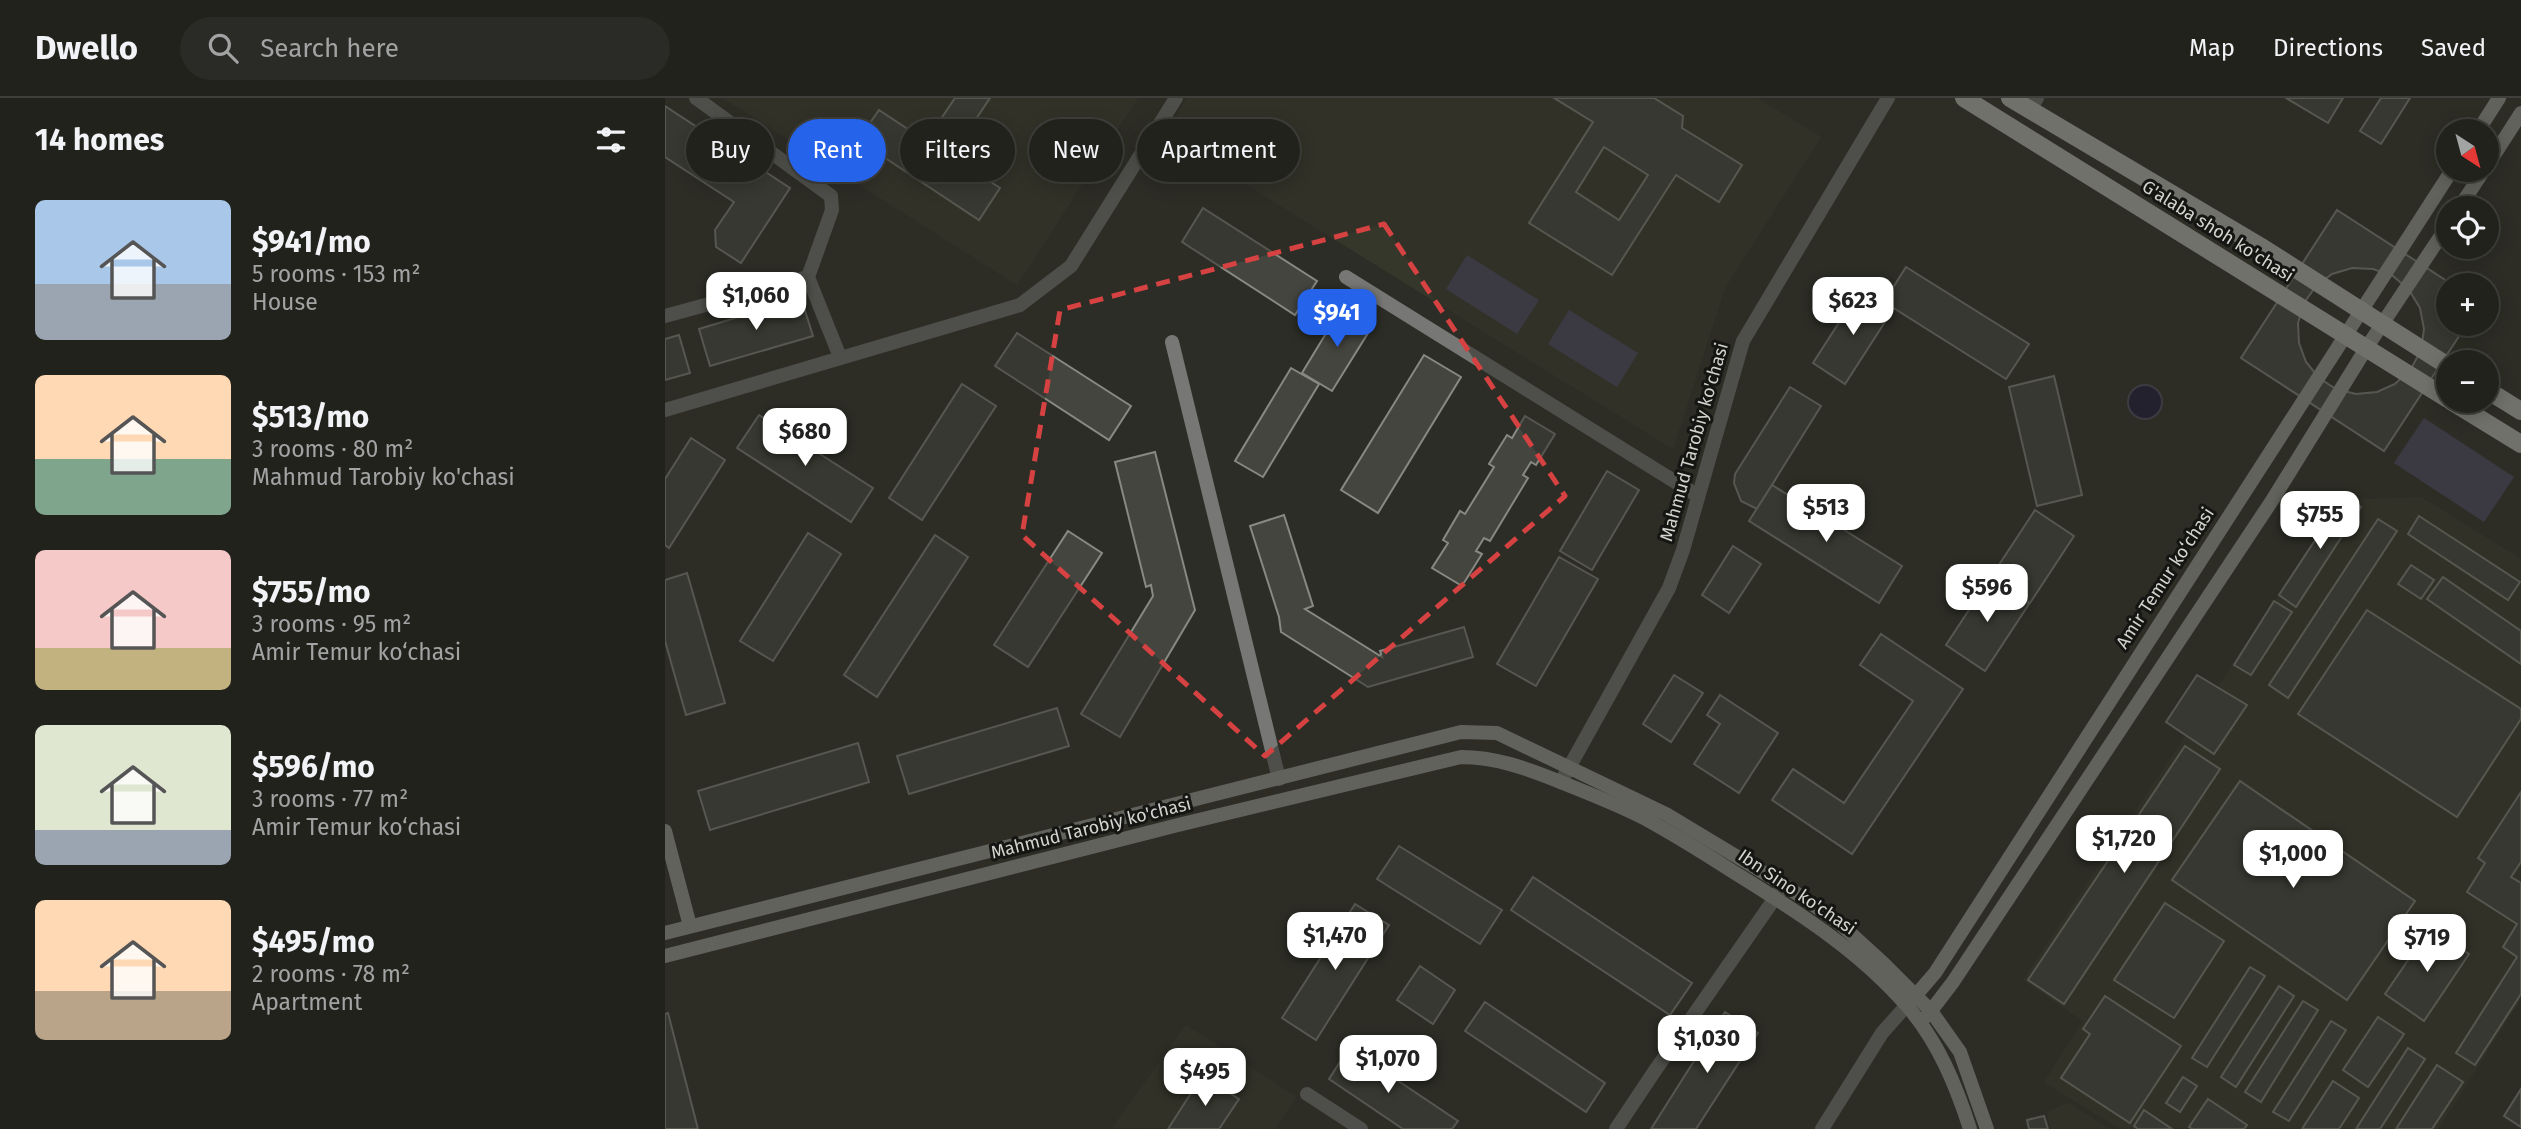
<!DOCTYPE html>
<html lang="en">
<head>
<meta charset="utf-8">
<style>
  :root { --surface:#22221d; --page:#2a2a26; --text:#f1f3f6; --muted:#a2a4a4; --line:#3f3f3b; --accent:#2563eb }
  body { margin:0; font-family:"Fira Sans",sans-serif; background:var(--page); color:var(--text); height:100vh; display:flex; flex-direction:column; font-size:26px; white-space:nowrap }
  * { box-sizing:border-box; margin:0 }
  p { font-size:23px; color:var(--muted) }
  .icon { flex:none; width:38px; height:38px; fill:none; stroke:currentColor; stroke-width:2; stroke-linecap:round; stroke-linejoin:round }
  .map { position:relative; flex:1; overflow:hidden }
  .side { display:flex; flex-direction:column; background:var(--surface); width:665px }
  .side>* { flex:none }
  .guide { position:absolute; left:21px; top:21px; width:665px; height:63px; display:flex; gap:14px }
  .needle { width:46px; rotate:144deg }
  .tools { position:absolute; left:1771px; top:21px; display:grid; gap:14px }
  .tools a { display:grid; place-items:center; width:63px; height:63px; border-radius:50%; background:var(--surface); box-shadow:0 4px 18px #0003,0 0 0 2px var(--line); font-size:35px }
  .price { position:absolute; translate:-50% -60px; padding:0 16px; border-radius:14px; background:#fff; color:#222; font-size:23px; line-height:46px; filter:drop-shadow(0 2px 4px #0008) }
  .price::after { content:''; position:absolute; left:50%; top:42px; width:21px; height:16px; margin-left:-10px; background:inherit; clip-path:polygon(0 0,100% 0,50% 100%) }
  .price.selected { background:var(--accent); color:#fff }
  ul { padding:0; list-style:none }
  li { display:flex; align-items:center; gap:21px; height:175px; padding:0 35px }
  li span { display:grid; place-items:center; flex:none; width:196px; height:140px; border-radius:10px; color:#555 }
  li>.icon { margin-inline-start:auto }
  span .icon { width:84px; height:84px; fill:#fffc; stroke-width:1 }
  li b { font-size:30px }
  h2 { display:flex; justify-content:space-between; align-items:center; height:84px; padding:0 35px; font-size:30px }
  .pill { padding:0 24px; border-radius:32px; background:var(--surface); box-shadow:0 4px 18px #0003,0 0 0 2px var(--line); font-size:24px; line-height:63px }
  .pill.selected { background:var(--accent); color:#fff }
  header { display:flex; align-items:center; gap:42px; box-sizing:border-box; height:98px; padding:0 35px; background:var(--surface); border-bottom:2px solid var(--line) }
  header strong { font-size:33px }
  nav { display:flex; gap:38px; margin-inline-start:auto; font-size:24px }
  .search { width:490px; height:63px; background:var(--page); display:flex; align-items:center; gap:18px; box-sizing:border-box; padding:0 24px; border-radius:38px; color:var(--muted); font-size:26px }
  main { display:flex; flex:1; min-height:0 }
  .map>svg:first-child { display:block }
</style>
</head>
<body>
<header>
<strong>Dwello</strong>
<div class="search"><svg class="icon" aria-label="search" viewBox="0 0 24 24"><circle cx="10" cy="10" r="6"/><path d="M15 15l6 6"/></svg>Search here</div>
<nav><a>Map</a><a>Directions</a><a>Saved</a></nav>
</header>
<main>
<section class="side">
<h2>14 homes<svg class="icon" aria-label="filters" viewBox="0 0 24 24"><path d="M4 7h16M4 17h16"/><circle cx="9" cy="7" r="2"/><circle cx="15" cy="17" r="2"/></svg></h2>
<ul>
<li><span style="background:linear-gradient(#a9c7e8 60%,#9aa5b1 0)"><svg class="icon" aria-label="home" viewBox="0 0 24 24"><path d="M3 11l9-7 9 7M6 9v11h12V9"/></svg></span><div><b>$941/mo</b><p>5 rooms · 153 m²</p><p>House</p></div></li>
<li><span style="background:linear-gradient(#ffd9b3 60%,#7fa58c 0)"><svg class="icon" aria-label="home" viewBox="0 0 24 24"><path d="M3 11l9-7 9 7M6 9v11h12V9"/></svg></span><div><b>$513/mo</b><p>3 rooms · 80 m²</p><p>Mahmud Tarobiy ko'chasi</p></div></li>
<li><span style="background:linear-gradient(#f6c9c9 70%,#c2b280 0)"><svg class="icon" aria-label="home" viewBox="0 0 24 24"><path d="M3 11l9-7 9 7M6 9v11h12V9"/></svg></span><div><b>$755/mo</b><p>3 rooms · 95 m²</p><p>Amir Temur ko‘chasi</p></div></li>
<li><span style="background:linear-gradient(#dfe7d0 75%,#9aa5b1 0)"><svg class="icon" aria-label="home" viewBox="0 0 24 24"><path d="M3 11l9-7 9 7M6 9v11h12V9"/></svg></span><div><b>$596/mo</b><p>3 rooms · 77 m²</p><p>Amir Temur ko‘chasi</p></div></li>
<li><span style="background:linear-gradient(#ffd9b3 65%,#b9a48a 0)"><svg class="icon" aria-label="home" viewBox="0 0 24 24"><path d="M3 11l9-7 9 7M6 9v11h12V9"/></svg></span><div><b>$495/mo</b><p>2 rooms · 78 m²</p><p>Apartment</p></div></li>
</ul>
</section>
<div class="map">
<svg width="1856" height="1031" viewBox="0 0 1856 1031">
  <rect width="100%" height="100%" fill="#2d2d27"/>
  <g fill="#36372b">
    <path d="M58,0H473L352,187Z"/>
    <path d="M522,0H1092L1156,39L1060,190L1008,351L499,36Z"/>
    <path d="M1756,399L1856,461V901L1773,1031H1455L1379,984L1418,923L1358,882L1677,402Z"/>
    <path d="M521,927L631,999L610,1031L447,1030Z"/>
    <path d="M1403,1005L1445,1031H1386L1382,1014Z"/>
  </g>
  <g fill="#4c4a67">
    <path d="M802,157L874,202L852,236L781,191Z"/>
    <path d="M904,212L973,255L952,289L883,246Z"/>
    <path d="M1759,320L1849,379L1819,424L1729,365Z"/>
  </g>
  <circle fill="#191238" stroke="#514c65" stroke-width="2" cx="1480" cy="304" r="17"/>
  <g fill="#44453f" stroke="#888982" stroke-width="2" fill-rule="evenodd">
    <path d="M290,0H325L301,36L308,40L299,54L294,51L288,59L335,90L314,122L193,42L214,12L261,43Z"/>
    <path d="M889,0H989L1018,18L1017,30L1077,67L1054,104L1011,77L947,177L864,125L928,24ZM939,49L983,77L954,122L911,94Z"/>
    <path d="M1621,0H1678L1663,25Z"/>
    <path d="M1716,0H1745L1716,46L1695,33Z"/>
    <path d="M0,8L125,90L76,165L51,149L50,132L69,104L0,59Z"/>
    <path d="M538,110L652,183L630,217L517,144Z"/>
    <path d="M1672,112L1788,187H1783V226H1802L1719,353L1576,260ZM1687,170L1708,171L1728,178L1744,192L1755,210L1759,231L1756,252L1746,271L1730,286L1712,294L1691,296L1671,291L1654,280L1641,264L1634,245L1633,225L1639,205L1651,188L1667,176Z"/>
    <path d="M1241,169L1364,246L1341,281L1219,204Z"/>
    <path d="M1195,192L1227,213L1180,286L1148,265Z"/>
    <path d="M136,200L148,238L45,268L34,231Z"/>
    <path d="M677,209L708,227L667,293L637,275Z"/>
    <path d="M352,235L466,308L444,342L330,268Z"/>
    <path d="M14,237L25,275L0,282V241Z"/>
    <path d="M759,257L796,279L713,415L676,392Z"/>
    <path d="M626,270L654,286L598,379L570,363Z"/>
    <path d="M1389,278L1417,397L1372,408L1344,289Z"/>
    <path d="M297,286L331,308L257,422L224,400Z"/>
    <path d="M1125,289L1156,308L1092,411L1076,403L1069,385L1070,376Z"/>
    <path d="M94,317L208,390L186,424L72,350Z"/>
    <path d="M860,318L890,336L871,367L866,364L858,377L863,380L825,443L819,440L811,453L817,456L797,488L767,470L783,445L778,442L795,413L800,416L829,369L824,366L842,337L847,340Z"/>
    <path d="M26,340L60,362L4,450L0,447V381Z"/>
    <path d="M490,354L530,512L455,639L416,616L488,498L486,487L481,489L450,364Z"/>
    <path d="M942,373L974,392L927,472L895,453Z"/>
    <path d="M1107,387L1237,468L1214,505L1084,423Z"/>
    <path d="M1679,398L1696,409L1631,509L1614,497Z"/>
    <path d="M1370,412L1409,438L1365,505L1326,479Z"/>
    <path d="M619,417L648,508L640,511L717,559L715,553L799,529L808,559L703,589L616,534L614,519L585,428Z"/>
    <path d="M1754,418L1855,484L1843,502L1743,436Z"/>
    <path d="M1713,421L1732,433L1623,600L1604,587Z"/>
    <path d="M403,433L437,455L363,569L329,547Z"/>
    <path d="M143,435L176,456L108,563L75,543Z"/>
    <path d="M270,437L303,459L212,599L179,577Z"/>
    <path d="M1068,448L1096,466L1064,515L1037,497Z"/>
    <path d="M894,459L933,481L871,588L832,566Z"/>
    <path d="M1746,467L1769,482L1756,501L1733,486Z"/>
    <path d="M22,475L60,605L21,617L0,543V482Z"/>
    <path d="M1778,479L1856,533V566L1762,501Z"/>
    <path d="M1325,480L1364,506L1320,573L1281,547Z"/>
    <path d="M1609,503L1627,514L1586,577L1569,567Z"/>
    <path d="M1702,512L1856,611V621L1792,719L1633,616Z"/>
    <path d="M1216,536L1298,591L1187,756L1107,702L1128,671L1179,705L1248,603L1195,567Z"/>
    <path d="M1009,577L1038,595L1006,644L978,626Z"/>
    <path d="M1532,577L1582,607L1549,656L1501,624Z"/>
    <path d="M1055,597L1113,635L1074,695L1029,666L1055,626L1042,617Z"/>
    <path d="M392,610L404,648L244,696L232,658Z"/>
    <path d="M193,645L204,684L45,732L33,693Z"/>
    <path d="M1520,648L1555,671L1399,906L1363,882Z"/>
    <path d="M1575,683L1750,803L1682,902L1507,782Z"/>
    <path d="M1856,694V764L1846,779L1856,785V896L1810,967L1791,955L1852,859L1838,849L1852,826L1802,794L1820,765L1813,760Z"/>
    <path d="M734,748L837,812L815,846L712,781Z"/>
    <path d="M868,779L1027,885L1005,917L846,812Z"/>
    <path d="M1500,805L1559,843L1509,920L1449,882Z"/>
    <path d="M690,806L724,827L651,942L617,920Z"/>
    <path d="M1765,830L1804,856L1759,923L1720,896Z"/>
    <path d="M755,868L790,892L768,926L732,902Z"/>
    <path d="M1585,869L1600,878L1542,969L1527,960Z"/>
    <path d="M1614,888L1629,898L1571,989L1556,979Z"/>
    <path d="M1440,898L1516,948L1465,1025L1396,980L1425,936L1418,931Z"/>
    <path d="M1638,903L1653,912L1596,1004L1580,994Z"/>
    <path d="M820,904L940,985L921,1014L800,933Z"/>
    <path d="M1060,914L1093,935L1031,1031H986Z"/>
    <path d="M3,915L33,1031H0V916Z"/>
    <path d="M1713,919L1739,936L1703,989L1678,972Z"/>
    <path d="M1666,923L1681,932L1624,1023L1608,1014Z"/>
    <path d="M684,950L793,1023L787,1031H738L664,981Z"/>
    <path d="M1743,950L1760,961L1715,1031H1691Z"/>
    <path d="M1772,967L1798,984L1767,1031H1731Z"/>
    <path d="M537,978L574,1001L554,1031H503Z"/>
    <path d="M1518,979L1532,988L1515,1014L1501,1005Z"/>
    <path d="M1668,983L1694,1000L1674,1031H1637Z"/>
    <path d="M1856,991V1029L1839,1018Z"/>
    <path d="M1543,1001L1582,1027L1579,1031H1527L1524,1029Z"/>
    <path d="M1479,1012L1507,1031H1473L1469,1028Z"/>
    <path d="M1379,1018L1383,1031H1364L1362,1022Z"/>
  </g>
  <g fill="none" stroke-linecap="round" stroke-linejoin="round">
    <g stroke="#777875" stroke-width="14">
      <path d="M31,0L166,98L167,112L143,179L175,259"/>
      <path d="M1364,12L1372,0"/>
      <path d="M681,179L1033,398"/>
      <path d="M0,218L143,179"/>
      <path d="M507,244L614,681"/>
      <path d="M0,312L355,207L406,168L511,0"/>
      <path d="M896,684L1004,490L1018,452L1078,243L1223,0"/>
      <path d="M642,996L696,1031"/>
      <path d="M951,1031L989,974L1119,787"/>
      <path d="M1157,1031L1217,935L1242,907"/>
    </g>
    <g stroke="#a2a39d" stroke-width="14">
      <path d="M1813,33L1834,0"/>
      <path d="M1822,68L1856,15"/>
      <path d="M1794,110L1819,72"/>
      <path d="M0,733L25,828"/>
      <path d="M0,835L796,634L832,635L1001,716L1119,787L1173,824L1219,866L1266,913L1295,954L1322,1031"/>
      <path d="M0,858L513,727L796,659C830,659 861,670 893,683C923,695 952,706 981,721C1010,737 1039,755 1067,773C1130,812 1194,852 1243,909C1273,944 1291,987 1305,1031"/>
      <path d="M1245,904L1270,875L1787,72"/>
      <path d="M1262,918L1288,884L1608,401L1702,249L1783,127"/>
    </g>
    <g stroke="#c2c3bd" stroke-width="18">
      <path d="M1299,0L1783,301"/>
      <path d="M1345,0L1598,150L1783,268"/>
      <path d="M1822,292L1856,313"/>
      <path d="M1786,303L1856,346"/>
    </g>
  </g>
  <path d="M0 0H1856V1031H0ZM719,126L900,398L600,658L357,437L395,212Z" fill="#2d2d27" fill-opacity=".55" fill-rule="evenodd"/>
  <path fill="none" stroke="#d64241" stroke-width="5" stroke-dasharray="14 9" stroke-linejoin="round" d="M719,126L900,398L600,658L357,437L395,212Z"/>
  <g text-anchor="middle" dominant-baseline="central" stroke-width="6" stroke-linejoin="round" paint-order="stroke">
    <g font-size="18" fill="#d3d3cf" stroke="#151513">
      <text transform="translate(1553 133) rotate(32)">G'alaba shoh ko'chasi</text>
      <text transform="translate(1029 344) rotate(-74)">Mahmud Tarobiy ko'chasi</text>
      <text transform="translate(1500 480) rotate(-57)">Amir Temur ko‘chasi</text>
      <text transform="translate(426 730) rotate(-14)">Mahmud Tarobiy ko'chasi</text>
      <text transform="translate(1132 794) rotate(34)">Ibn Sino ko'chasi</text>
    </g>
  </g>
</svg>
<div class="tools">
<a><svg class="needle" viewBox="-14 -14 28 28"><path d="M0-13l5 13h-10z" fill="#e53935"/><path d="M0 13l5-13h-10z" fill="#a2a4a4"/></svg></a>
<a><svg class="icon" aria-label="locate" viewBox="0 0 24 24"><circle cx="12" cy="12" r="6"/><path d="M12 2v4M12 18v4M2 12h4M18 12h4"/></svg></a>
<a>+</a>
<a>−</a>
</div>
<b class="price" style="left:91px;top:234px">$1,060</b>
<b class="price" style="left:1188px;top:239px">$623</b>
<b class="price selected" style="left:672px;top:251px">$941</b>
<b class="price" style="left:140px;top:370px">$680</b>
<b class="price" style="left:1161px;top:446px">$513</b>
<b class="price" style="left:1655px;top:453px">$755</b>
<b class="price" style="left:1322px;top:526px">$596</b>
<b class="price" style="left:1459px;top:777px">$1,720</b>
<b class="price" style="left:1628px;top:792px">$1,000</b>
<b class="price" style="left:670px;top:874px">$1,470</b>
<b class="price" style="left:1762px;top:876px">$719</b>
<b class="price" style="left:1042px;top:977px">$1,030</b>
<b class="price" style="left:723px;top:997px">$1,070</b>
<b class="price" style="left:540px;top:1010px">$495</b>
<div class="guide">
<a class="pill">Buy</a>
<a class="pill selected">Rent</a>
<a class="pill">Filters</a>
<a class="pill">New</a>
<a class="pill">Apartment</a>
</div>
</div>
</main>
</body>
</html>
